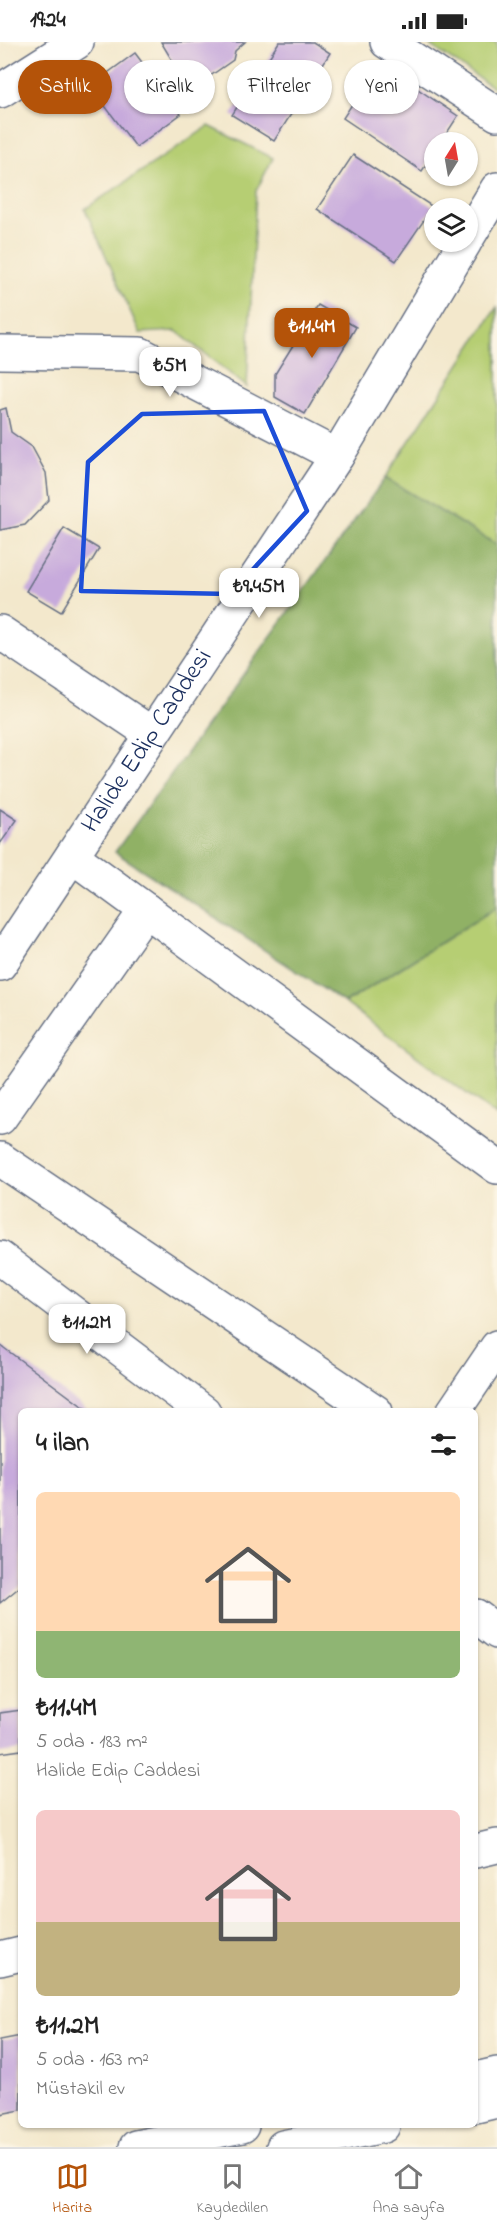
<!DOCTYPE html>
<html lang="tr">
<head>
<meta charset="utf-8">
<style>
  :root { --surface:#fff; --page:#f2f2f2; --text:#222; --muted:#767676; --line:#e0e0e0; --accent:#b45309 }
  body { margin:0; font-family:"Indie Flower",sans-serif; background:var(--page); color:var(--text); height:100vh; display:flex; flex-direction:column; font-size:22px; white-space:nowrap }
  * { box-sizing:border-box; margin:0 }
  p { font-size:20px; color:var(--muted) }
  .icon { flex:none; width:33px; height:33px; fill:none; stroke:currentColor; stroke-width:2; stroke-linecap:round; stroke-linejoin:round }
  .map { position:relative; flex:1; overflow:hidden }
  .sheet { position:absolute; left:18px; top:1366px; width:460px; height:720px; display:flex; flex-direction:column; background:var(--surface); border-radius:9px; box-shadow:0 2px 4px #0004 }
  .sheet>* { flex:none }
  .top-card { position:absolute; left:18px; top:18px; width:462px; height:54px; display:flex; gap:12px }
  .needle { width:39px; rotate:11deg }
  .fabs { position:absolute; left:424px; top:90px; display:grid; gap:12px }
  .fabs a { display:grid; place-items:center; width:54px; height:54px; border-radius:50%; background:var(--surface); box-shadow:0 2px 4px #0004; font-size:30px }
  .price { position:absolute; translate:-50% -51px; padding:0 14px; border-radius:12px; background:#fff; color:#222; font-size:20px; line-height:39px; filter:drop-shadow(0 2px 3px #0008) }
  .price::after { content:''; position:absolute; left:50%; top:36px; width:18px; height:14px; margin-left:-9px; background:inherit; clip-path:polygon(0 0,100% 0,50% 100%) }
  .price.selected { background:var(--accent); color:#fff }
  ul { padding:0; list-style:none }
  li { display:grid; align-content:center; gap:12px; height:318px; padding:0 18px }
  li span { display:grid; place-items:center; height:186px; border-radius:9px; color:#555 }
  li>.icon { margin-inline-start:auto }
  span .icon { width:108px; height:108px; fill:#fffc; stroke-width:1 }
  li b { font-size:26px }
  h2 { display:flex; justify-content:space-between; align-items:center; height:72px; padding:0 18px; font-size:26px }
  .tag { padding:0 21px; border-radius:27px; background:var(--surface); box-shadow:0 2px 4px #0004; font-size:21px; line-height:54px }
  .tag.selected { background:var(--accent); color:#fff }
  .status { display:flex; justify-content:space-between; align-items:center; height:42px; padding:0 30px; background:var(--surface); direction:ltr }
  .status svg { height:16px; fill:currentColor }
  .dock { display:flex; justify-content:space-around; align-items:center; height:84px; border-top:2px solid var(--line); background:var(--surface); font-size:16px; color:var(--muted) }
  .dock a { display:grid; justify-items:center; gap:3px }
  .dock .selected { color:var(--accent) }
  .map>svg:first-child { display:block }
</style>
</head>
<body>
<div class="status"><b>19:24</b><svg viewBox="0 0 49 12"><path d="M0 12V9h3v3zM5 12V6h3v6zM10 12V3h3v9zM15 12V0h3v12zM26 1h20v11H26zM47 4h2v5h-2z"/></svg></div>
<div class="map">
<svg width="497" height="2105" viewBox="0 0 497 2105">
  <rect width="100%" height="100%" fill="#fcf5e5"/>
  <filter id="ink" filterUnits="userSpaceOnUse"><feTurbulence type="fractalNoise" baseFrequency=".0167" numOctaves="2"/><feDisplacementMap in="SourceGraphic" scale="12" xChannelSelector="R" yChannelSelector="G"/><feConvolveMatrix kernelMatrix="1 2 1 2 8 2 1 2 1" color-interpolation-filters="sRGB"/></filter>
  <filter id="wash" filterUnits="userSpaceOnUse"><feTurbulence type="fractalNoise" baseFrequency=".008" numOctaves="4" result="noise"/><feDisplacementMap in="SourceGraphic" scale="24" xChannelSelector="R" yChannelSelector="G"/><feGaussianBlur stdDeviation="1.35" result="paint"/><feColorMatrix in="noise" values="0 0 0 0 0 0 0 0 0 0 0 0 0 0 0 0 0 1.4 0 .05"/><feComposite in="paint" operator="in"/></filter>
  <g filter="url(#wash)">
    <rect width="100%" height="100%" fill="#f3e8cc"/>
    <g fill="#b6ce73" stroke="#687e68" stroke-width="1.5">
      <path d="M425,0H497V48Z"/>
      <path d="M209,84L273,116L256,149L247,345L176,289L140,291L85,167Z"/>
      <path d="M497,265V503L385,436Z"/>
      <path d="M497,865V1074L345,961Z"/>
    </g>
    <path fill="#90b165" stroke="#567062" stroke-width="1.5" d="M385,436L497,503V865L345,961L115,810Z"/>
    <g id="blocks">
      <g fill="#c7aadc">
        <path d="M161,0H245L235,9L233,18L190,48Z"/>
        <path d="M279,0H313L330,11L274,99L232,73Z"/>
        <path d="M135,11L181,72L136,105L90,44Z"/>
        <path d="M379,21L458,74L441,100H435V109L422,129L343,76Z"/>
        <path d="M353,113L433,165L396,219L317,167Z"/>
        <path d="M318,263L356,285L305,372L275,355V332Z"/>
        <path d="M6,366L11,390L32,405L46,431L49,458L25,483L0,488V368Z"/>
        <path d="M64,486L99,507L61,570L26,549Z"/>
        <path d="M0,767L17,778L0,802Z"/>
        <path d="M0,1303L90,1370H21V1544L0,1561Z"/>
        <path d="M21,1668V1708L0,1711V1671Z"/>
        <path d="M21,1994V2068L0,2072V1998Z"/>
      </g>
    </g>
  </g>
  <g filter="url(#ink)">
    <use href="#blocks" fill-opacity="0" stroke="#677084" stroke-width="1.5"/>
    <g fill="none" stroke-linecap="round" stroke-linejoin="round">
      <defs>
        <g id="minor">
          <path d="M387,0L497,72"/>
          <path d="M0,49L77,0"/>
          <path d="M468,195L497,147"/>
          <path d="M0,310L140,312L337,414"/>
          <path d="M0,590L152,692"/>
          <path d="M72,814L497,1125"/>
          <path id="s1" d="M0,922L337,414L465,200"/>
          <path d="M0,1076L146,868"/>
          <path d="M0,1117L376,1370"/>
          <path d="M0,1216L204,1370"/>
          <path d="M453,1370L497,1305"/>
          <path d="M476,1574L497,1590"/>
          <path d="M476,1809L497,1804"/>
          <path d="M0,1917L21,1912"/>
          <path d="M476,2037L497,2032"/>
          <path d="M476,2064L497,2059"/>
          <path d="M136,2105L242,2084"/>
          <path d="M283,2105L383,2084"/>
        </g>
      </defs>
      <use href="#minor" stroke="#677084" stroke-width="36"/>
      <use href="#minor" stroke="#fff" stroke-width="33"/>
    </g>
  </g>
  <path fill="none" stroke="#1d4ed8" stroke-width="4.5" stroke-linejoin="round" d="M264,369L307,469L230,552L81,549L88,420L142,372Z"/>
  <g text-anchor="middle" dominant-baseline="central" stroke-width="6" stroke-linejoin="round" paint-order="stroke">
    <g font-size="26" fill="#1b2f5e" stroke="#fcf5e5">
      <text stroke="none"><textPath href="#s1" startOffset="267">Halide Edip Caddesi</textPath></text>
    </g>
  </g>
</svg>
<div class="fabs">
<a><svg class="needle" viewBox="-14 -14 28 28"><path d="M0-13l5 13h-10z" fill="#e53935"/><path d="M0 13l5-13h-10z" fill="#767676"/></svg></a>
<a><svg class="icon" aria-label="layers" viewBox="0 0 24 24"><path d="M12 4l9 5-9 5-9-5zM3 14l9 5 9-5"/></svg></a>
</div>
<b class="price selected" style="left:312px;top:317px">₺11.4M</b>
<b class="price" style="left:170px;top:356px">₺5M</b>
<b class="price" style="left:259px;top:577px">₺9.45M</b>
<b class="price" style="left:87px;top:1313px">₺11.2M</b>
<div class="top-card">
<a class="tag selected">Satılık</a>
<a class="tag">Kiralık</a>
<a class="tag">Filtreler</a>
<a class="tag">Yeni</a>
</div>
<section class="sheet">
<h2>4 ilan<svg class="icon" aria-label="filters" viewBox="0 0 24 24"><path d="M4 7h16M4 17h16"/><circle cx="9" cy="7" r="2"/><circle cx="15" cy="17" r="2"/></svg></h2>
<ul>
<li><span style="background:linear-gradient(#ffd9b3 75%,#8fb573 0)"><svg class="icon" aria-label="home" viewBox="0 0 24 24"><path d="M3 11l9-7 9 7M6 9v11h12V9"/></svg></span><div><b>₺11.4M</b><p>5 oda · 183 m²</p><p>Halide Edip Caddesi</p></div></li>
<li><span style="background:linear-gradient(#f6c9c9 60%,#c2b280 0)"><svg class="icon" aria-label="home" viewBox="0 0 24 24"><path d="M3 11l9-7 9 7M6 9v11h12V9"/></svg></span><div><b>₺11.2M</b><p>5 oda · 163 m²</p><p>Müstakil ev</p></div></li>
</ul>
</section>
</div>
<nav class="dock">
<a class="selected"><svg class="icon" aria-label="map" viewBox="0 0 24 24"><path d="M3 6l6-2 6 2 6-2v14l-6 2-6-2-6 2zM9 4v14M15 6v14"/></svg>Harita</a>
<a><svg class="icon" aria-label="saved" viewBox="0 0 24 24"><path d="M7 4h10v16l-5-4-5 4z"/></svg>Kaydedilen</a>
<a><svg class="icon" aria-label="home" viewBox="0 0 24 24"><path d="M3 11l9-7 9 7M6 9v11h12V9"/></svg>Ana sayfa</a>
</nav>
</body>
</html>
